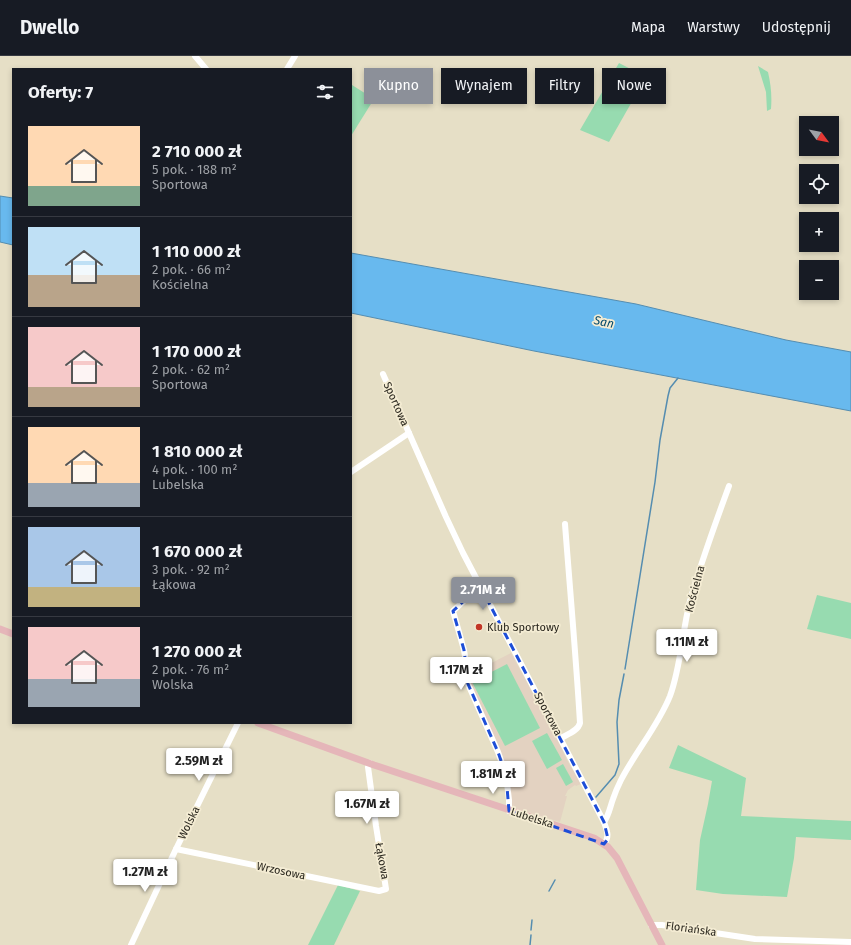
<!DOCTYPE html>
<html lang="pl">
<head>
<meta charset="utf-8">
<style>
  :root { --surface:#171b24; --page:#20242c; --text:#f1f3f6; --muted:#9ea1a6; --line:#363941; --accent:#8c9099 }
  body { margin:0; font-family:"Fira Sans",sans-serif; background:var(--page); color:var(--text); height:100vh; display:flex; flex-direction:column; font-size:15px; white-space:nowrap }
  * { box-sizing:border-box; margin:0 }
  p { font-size:13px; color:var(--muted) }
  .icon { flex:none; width:22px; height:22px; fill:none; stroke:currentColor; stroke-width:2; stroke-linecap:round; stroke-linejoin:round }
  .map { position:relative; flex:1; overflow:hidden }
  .sheet { position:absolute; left:12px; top:12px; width:340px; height:656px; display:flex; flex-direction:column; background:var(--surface); border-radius:0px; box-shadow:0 2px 6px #0003 }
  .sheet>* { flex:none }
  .banner { position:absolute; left:364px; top:12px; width:380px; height:36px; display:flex; gap:8px }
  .needle { width:26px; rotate:122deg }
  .buttons { position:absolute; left:799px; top:60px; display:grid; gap:8px }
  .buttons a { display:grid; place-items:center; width:40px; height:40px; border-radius:0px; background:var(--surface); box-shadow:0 2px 6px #0003; font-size:20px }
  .price { position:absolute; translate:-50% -34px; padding:0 9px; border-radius:4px; background:#fff; color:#222; font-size:13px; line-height:26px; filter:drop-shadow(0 1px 2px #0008) }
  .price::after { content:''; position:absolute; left:50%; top:24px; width:12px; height:9px; margin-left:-6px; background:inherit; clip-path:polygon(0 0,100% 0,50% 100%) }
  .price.selected { background:var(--accent); color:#fff }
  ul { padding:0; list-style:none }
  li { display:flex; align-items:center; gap:12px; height:100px; padding:0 16px }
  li+li { border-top:1px solid var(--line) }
  li span { display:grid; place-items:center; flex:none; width:112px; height:80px; border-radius:0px; color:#555 }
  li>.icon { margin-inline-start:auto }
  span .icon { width:48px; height:48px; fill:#fffc; stroke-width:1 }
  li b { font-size:17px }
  h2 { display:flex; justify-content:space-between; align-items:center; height:48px; padding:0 16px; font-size:17px }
  .chip { padding:0 14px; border-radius:0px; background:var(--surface); box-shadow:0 2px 6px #0003; font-size:14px; line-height:36px }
  .chip.selected { background:var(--accent); color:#fff }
  header { display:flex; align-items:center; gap:24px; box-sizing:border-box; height:56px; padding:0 20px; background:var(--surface); border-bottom:1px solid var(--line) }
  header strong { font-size:19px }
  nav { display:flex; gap:22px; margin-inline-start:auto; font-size:14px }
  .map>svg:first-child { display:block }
</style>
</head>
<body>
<header>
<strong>Dwello</strong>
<nav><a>Mapa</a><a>Warstwy</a><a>Udostępnij</a></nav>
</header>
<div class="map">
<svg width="851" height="889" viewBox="0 0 851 889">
  <rect width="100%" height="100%" fill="#e6dfc6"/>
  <path fill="#e3d2c1" d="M511,597L551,671L567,704L581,728L576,730L575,729L568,734L565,740H567L560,766L512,751L507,719L469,625L470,618Z"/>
  <g fill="#97dbb0">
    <path d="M619,7L646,21L609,86L580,74Z"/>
    <path d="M758,10L768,16C771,29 772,40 771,53L767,55L766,36Z"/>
    <path d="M352,29L374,43L351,80V30Z"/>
    <path d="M817,539L851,547V583L807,573Z"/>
    <path d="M507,608L540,672L505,690L472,626Z"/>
    <path d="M547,677L562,704L547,713L532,685Z"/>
    <path d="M678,689L746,722L741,760L851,765V784L796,781L794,802L787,841L723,838L696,834L700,784L708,748L712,725L669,712Z"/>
    <path d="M563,708L573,726L566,730L556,712Z"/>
    <path d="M338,829L360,835L334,889H308Z"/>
  </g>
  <g fill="#68b9ee" stroke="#558db0">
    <path d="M0,140L13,142V189L0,186Z"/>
    <path d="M351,197L636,248L786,284L851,296V355L534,295L351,257Z"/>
  </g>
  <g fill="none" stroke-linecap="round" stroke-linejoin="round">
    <g stroke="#558db0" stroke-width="1.5">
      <path d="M625,613L655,426L660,384L668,340L670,332L678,322"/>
      <path d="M596,741L615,719L619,708L617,666L619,644L624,618"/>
      <path d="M549,835L555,824"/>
      <path d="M531,874L532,864"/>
      <path d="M530,889L531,879"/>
    </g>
    <g stroke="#fff" stroke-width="6">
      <path d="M195,0L206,13"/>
      <path d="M287,13L295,0"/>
      <path d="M383,318L446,461L463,497L604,766C607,775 610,780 604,788"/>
      <path d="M351,416L409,377"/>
      <path d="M480,530L453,555L464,594L466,607L468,628L498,696L506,719L509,744V755"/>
      <path d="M561,682C568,678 578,675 580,667C576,601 570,534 565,468"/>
      <path d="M604,766C609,759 610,751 613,743C615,737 618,730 621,724C636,695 658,670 670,640C681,610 682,576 690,545C701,506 715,468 729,430"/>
      <path d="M176,793L379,835L386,833L376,770L368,711L370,707"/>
      <path d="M651,869H662L755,883L851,886"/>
      <path d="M131,889L176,793L238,667"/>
    </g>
    <g stroke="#e5b6b9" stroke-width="7">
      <path d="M0,573L13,578"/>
      <path d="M258,667L374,709L594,782L608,791L617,802L662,889"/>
    </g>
  </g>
  <path fill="none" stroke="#1d4ed8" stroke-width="3" stroke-dasharray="8 5" stroke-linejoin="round" d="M480,530L604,766L608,783L604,788L509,755L506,719L498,696L468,628L464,594L453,555Z"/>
  <circle fill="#c23626" stroke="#f4ecd3" stroke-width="1.5" cx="479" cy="571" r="4"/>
  <g text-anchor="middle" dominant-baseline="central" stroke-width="3.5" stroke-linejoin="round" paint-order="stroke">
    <g font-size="11" fill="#2a271e" stroke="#f4ecd3">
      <text transform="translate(396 348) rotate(66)">Sportowa</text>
      <text transform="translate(695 533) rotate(-75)">Kościelna</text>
      <text transform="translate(548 658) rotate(62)">Sportowa</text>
      <text transform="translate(532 762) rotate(18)">Lubelska</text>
      <text transform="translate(189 767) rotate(-64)">Wolska</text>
      <text transform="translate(382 805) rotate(80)">Łąkowa</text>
      <text transform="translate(281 815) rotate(12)">Wrzosowa</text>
      <text transform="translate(691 873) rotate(8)">Floriańska</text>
    </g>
    <g font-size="11" fill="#2a271e" stroke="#f4ecd3" text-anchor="start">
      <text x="487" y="571">Klub Sportowy</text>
    </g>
    <g font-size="12" font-style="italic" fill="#014769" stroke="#f4ecd3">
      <text transform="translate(604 266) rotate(12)">San</text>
    </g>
  </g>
</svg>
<div class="buttons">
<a><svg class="needle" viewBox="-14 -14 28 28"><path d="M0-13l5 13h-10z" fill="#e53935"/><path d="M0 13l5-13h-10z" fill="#9ea1a6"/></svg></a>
<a><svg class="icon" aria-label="locate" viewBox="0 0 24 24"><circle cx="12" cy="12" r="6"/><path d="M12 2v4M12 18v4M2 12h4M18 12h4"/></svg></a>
<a>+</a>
<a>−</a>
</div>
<b class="price selected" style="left:483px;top:555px">2.71M zł</b>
<b class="price" style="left:687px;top:607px">1.11M zł</b>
<b class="price" style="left:461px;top:635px">1.17M zł</b>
<b class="price" style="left:199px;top:726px">2.59M zł</b>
<b class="price" style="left:493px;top:739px">1.81M zł</b>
<b class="price" style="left:367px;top:769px">1.67M zł</b>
<b class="price" style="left:145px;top:837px">1.27M zł</b>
<div class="banner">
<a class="chip selected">Kupno</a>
<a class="chip">Wynajem</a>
<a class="chip">Filtry</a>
<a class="chip">Nowe</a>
</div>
<section class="sheet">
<h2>Oferty: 7<svg class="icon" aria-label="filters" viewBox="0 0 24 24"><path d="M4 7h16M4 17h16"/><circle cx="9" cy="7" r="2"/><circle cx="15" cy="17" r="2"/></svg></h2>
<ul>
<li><span style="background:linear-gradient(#ffd9b3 75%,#7fa58c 0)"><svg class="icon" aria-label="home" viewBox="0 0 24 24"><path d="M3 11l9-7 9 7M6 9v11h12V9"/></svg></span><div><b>2 710 000 zł</b><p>5 pok. · 188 m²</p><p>Sportowa</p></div></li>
<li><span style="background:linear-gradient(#bfe0f5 60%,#b9a48a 0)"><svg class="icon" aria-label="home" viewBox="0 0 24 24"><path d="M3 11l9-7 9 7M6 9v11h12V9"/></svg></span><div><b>1 110 000 zł</b><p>2 pok. · 66 m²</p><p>Kościelna</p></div></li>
<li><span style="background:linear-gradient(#f6c9c9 75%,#b9a48a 0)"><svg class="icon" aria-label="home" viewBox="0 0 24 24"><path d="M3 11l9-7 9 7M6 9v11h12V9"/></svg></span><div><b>1 170 000 zł</b><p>2 pok. · 62 m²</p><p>Sportowa</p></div></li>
<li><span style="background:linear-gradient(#ffd9b3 70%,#9aa5b1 0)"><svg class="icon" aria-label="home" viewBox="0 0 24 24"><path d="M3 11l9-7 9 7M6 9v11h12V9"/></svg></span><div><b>1 810 000 zł</b><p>4 pok. · 100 m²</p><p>Lubelska</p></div></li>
<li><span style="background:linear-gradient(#a9c7e8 75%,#c2b280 0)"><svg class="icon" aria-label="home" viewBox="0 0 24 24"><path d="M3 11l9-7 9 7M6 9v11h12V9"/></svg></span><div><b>1 670 000 zł</b><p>3 pok. · 92 m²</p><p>Łąkowa</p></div></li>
<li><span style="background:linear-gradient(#f6c9c9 65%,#9aa5b1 0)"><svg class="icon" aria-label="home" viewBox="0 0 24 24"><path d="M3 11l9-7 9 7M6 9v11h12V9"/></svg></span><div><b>1 270 000 zł</b><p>2 pok. · 76 m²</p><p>Wolska</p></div></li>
</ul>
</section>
</div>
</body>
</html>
